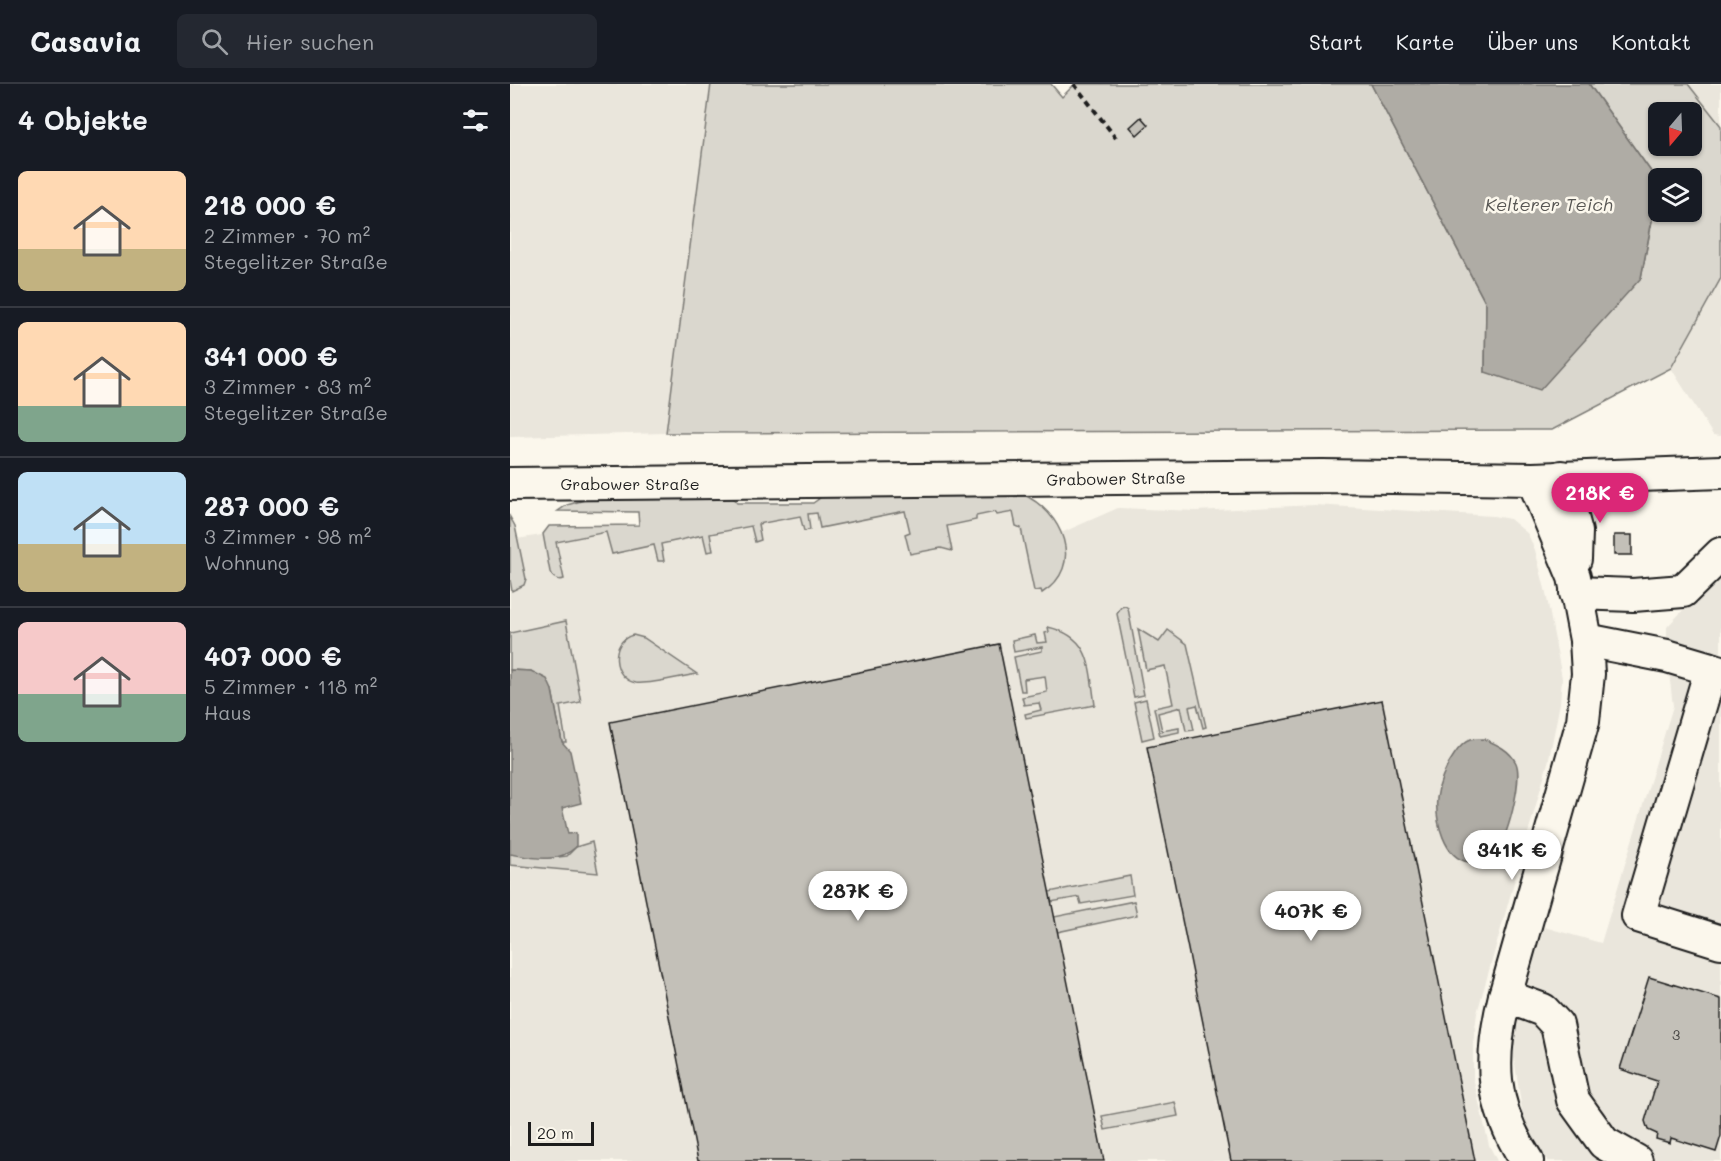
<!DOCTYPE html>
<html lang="de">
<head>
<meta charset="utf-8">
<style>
  :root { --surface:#171b24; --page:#242831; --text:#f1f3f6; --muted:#9ea1a6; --line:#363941; --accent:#db2777 }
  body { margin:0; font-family:Mali,sans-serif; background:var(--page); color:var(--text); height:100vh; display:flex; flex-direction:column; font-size:22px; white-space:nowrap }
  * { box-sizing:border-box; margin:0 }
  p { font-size:20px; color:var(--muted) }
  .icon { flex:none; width:33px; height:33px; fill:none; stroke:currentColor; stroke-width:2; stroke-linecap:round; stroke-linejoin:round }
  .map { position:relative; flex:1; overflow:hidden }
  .side { display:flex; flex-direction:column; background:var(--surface); width:510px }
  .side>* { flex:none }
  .needle { width:39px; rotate:199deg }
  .buttons { position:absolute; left:1138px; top:18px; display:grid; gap:12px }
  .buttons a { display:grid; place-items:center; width:54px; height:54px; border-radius:9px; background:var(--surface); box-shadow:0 2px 4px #0004; font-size:30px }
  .scale { position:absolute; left:18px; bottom:15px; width:66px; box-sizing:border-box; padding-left:6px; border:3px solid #1c1c1c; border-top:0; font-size:16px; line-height:21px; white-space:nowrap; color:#1c1c1c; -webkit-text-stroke:4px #fbf7ec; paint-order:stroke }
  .price { position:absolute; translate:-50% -51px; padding:0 14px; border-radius:21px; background:#fff; color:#222; font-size:20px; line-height:39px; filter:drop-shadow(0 2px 3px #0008) }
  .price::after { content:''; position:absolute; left:50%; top:36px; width:18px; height:14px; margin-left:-9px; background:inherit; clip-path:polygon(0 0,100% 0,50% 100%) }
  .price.on { background:var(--accent); color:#fff }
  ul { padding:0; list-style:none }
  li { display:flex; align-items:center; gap:18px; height:150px; padding:0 18px }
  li+li { border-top:2px solid var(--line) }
  li span { display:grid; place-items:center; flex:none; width:168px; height:120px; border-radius:9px; color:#555 }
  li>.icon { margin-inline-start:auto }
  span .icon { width:72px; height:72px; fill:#fffc; stroke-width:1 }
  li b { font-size:26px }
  h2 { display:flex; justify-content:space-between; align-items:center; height:72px; padding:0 18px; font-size:26px }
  header { display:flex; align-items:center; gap:36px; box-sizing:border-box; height:84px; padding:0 30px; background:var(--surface); border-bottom:2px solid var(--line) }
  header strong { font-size:28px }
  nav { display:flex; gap:33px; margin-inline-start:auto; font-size:21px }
  .search { width:420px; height:54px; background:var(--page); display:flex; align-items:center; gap:15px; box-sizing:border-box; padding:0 21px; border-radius:9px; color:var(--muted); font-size:22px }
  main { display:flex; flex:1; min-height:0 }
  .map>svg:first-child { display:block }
</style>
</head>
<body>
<header>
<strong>Casavia</strong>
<div class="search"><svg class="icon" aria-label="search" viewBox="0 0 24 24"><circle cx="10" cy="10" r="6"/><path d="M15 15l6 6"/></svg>Hier suchen</div>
<nav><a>Start</a><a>Karte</a><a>Über uns</a><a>Kontakt</a></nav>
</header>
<main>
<section class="side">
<h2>4 Objekte<svg class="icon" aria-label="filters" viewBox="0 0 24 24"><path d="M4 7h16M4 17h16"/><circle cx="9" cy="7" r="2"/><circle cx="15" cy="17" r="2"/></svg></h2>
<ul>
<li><span style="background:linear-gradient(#ffd9b3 65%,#c2b280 0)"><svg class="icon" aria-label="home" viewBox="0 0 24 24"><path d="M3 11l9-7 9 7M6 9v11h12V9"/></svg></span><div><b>218 000 €</b><p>2 Zimmer · 70 m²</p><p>Stegelitzer Straße</p></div></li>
<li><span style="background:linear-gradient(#ffd9b3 70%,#7fa58c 0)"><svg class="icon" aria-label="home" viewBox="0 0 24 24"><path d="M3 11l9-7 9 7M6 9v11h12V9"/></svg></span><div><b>341 000 €</b><p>3 Zimmer · 83 m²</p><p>Stegelitzer Straße</p></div></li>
<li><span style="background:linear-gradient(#bfe0f5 60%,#c2b280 0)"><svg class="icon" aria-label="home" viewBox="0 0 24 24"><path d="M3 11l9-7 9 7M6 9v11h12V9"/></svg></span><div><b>287 000 €</b><p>3 Zimmer · 98 m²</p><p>Wohnung</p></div></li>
<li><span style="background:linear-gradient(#f6c9c9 60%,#7fa58c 0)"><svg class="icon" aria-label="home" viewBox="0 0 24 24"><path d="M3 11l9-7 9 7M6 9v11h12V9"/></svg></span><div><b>407 000 €</b><p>5 Zimmer · 118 m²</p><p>Haus</p></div></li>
</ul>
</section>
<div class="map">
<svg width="1211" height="1077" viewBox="0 0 1211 1077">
  <rect width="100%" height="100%" fill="#fbf7ec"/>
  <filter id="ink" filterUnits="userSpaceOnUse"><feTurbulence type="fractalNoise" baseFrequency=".0167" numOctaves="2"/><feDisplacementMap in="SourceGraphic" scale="12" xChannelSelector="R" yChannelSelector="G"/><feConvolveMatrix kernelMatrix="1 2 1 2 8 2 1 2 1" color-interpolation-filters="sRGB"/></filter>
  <g filter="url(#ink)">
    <g fill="#eae6dc">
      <path d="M0,0H201L156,349L0,353Z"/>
      <path d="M1178,0H1211V42Z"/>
      <path d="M1211,194V352L1203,351L1161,284Z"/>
      <path d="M805,421L983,432L1000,435L1018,450L1025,466L1036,509L1052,594L1050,619L1039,675L967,929L963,961V993L979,1061L987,1077H0V444L7,455L80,443L134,441L141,429L511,427L517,464L608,424L686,427Z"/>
      <path d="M1211,486V1077H1038L1016,1053L1001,954L1034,843L1091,859L1163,622L1157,572V543Z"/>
    </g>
    <g fill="#dad7ce" stroke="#7b7a75" stroke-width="1.5" fill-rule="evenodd">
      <path d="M201,0H541L552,13L565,0H861L976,220L975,288L1131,194L1149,101V128H1182V94H1149V99L1079,0H1178L1211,42V194L1161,284L1042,346L156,349ZM1149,28H1182V62H1149Z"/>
      <path d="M219,410L227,419H303L313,412L512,410C552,427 576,482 532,509L531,506L524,507L511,444L506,442L503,428L487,431L485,428L466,432V436L437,442L442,467L431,464L400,470L395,450L400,448L395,427L310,444L307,429L298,430L300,446L294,447L290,432L248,440L251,456L245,458L241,442L200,450L203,467L197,468L193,451L151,460L154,477H148L144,461L102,470L96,448L46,458L54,495C47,497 43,495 40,488L33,450L39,442L129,441L128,428L48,427L57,421L89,412Z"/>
      <path d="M0,433L5,442L16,495L14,501L2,507L0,496Z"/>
      <path d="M615,522L618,524L634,611L624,613L607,530L611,523Z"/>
      <path d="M56,537L71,618L50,622L56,658H52L42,606L21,587L0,586V549Z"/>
      <path d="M538,543C582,553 579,583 585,621L516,634L515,630L531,626L529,619L514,621L512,613L537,608L535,592L514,595L515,607H511L504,573L532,567V563L504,568L502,556L525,551L527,559L537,558L535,549L539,548Z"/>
      <path d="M628,545L649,558L658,546L677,560L696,643L693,644L687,621L679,623L684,646L676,647L671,623L648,629L652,647L669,644V648L650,652L644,624L663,620L655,582L636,586Z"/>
      <path d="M123,551L134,554L187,590C172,592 140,601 126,599C102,595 99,557 123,551Z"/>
      <path d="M636,615L644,653L632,656L624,618Z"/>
      <path d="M82,758L88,789L0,781V770L39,774L57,772L66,763Z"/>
      <path d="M620,792L623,811L571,820L569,813L541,818L539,808Z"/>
      <path d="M624,817L627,831L547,848L544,833Z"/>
      <path d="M665,1018L668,1032L595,1046L592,1032Z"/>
    </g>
    <g fill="#afaca5" stroke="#74726e" stroke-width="1.5">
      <path d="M861,0H1079L1149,99L1131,194L1030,306L975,288L976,220Z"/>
      <path d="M0,586L21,587L37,595L42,606L52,658L60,667L71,719L52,724L58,750L66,749V763C48,780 23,774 0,770Z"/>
      <path d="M974,655C986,660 1000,666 1006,679C1013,695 997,759 984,771C977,778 968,780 959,778C934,775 925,736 927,714C929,699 935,684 944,671C948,665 953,658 960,656C964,655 970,655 974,655Z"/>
    </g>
    <g fill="#c3c0b8" stroke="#1c1c1c" stroke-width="1.5">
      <path d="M631,33L638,41L627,51L620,43Z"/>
      <rect x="1104" y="451" width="18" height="20"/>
      <path d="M489,560L594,1077H188L100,638Z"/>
      <path d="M872,616L965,1077H721L637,663Z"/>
      <path d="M1139,893L1211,915V1052L1206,1068L1161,1054L1160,1059L1146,1055L1147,1050L1138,1046L1135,1037L1147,997L1110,985Z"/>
    </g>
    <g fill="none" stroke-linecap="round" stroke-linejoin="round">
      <defs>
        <g id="minor">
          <path d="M1051,393L1066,448L1065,475"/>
          <path d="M0,400L812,392L1023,395L1211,388"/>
          <path d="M1066,509L1123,511L1173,507L1211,470"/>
          <path d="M1076,556L1157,572L1211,588"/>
          <path d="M1201,585L1128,832L1211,858"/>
          <path d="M995,912L1033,926L1047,941L1063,1016L1094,1059L1126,1077"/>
          <path d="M1017,1077C980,1021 979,975 995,912L1073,637L1078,590L1076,556L1064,493L1023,395"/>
        </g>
      </defs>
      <use href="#minor" stroke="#1c1c1c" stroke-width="36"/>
      <path stroke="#1c1c1c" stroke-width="4" stroke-dasharray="6 4.5" stroke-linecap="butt" d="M564,0L606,54"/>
      <use href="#minor" stroke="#fbf7ec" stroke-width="32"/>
    </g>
  </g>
  <g text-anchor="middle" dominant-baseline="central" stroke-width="5" stroke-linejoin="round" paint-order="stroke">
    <g font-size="14" fill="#464543">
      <text x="1166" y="950">3</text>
    </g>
    <g font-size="16" fill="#1c1c1c" stroke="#fbf7ec">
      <text transform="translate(606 394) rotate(-1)">Grabower Straße</text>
      <text x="120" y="399">Grabower Straße</text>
    </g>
    <g font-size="18" font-style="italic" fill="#575653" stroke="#fbf7ec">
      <text x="1039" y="120">Kelterer Teich</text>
    </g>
  </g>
</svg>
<div class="buttons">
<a><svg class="needle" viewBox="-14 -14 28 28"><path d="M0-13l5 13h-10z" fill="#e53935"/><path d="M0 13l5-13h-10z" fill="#9ea1a6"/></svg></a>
<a><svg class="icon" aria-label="layers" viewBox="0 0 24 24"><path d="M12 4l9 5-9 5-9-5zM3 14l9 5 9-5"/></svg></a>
</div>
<div class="scale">20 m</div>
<b class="price on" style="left:1090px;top:440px">218K €</b>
<b class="price" style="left:1002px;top:797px">341K €</b>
<b class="price" style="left:348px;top:838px">287K €</b>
<b class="price" style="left:801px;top:858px">407K €</b>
</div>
</main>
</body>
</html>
